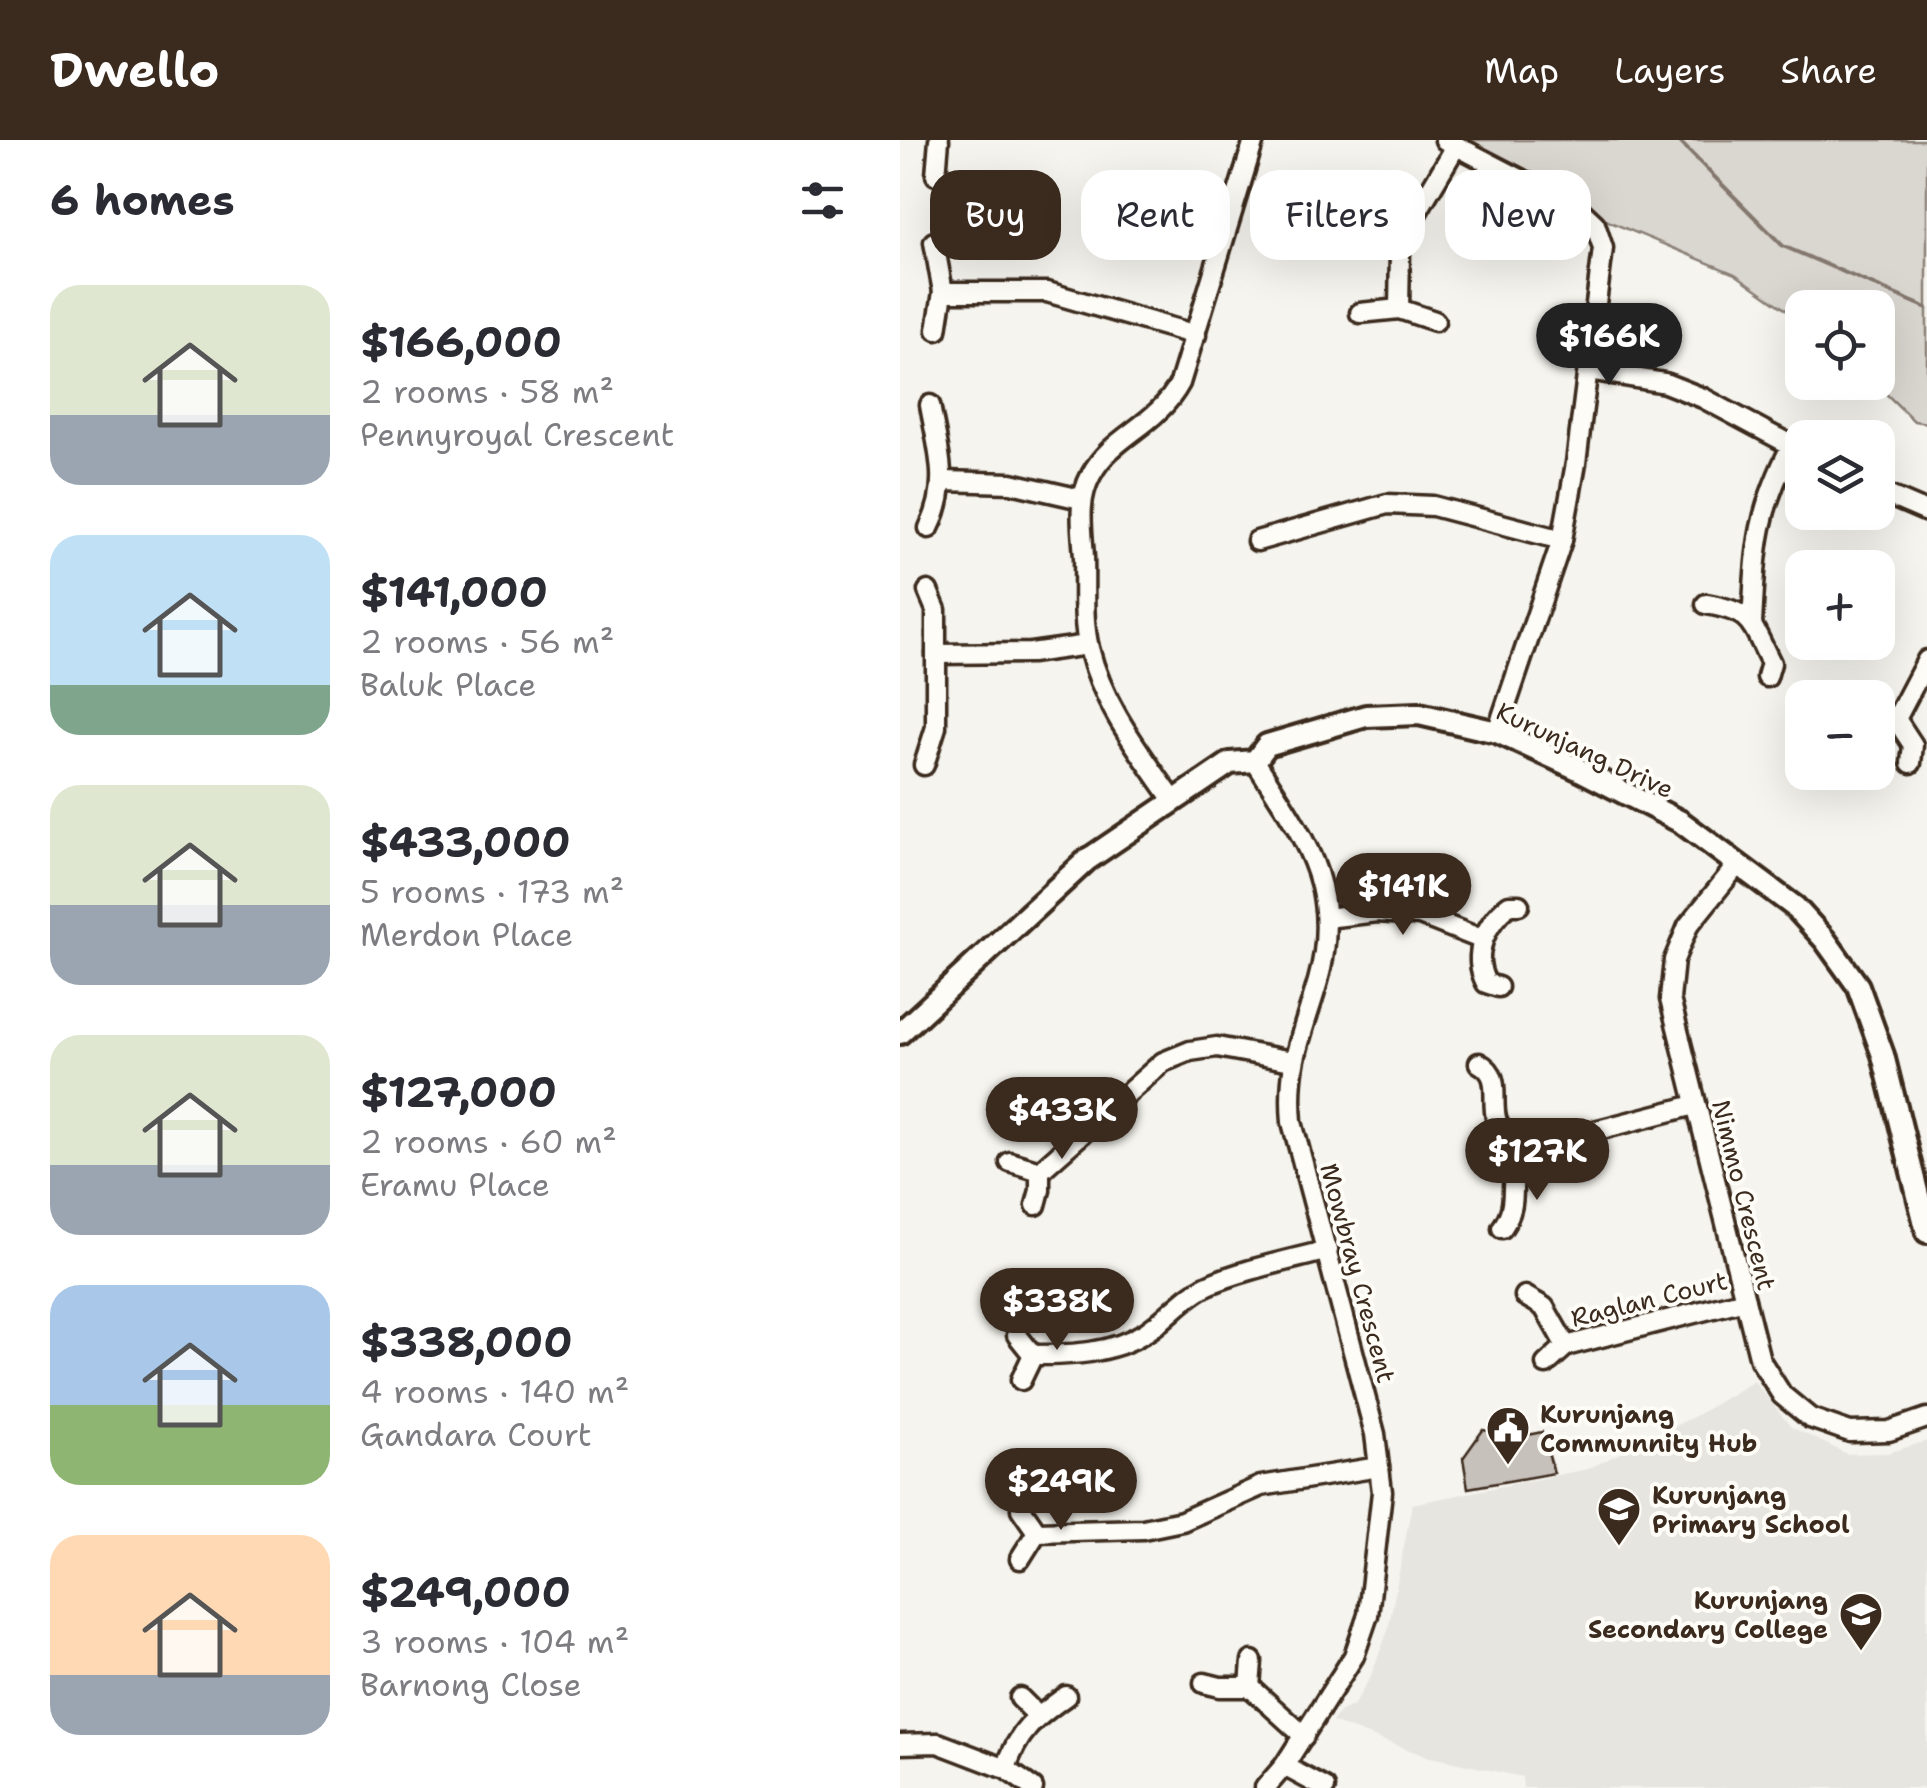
<!DOCTYPE html>
<html lang="en">
<head>
<meta charset="utf-8">
<style>
  :root { --surface:#fff; --page:#f7f7f7; --text:#2b2b33; --muted:#7c7c81; --accent:#3b2a1e }
  body { margin:0; font-family:"Shantell Sans",sans-serif; background:var(--page); color:var(--text); height:100vh; display:flex; flex-direction:column; font-size:38px; white-space:nowrap }
  * { box-sizing:border-box; margin:0 }
  p { font-size:32px; color:var(--muted) }
  .icon { flex:none; width:55px; height:55px; fill:none; stroke:currentColor; stroke-width:2; stroke-linecap:round; stroke-linejoin:round }
  .map { position:relative; flex:1; overflow:hidden }
  .sheet { display:flex; flex-direction:column; background:var(--surface); width:900px }
  .sheet>* { flex:none }
  .hud { position:absolute; left:30px; top:30px; width:845px; height:90px; display:flex; gap:20px }
  .buttons { position:absolute; left:885px; top:150px; display:grid; gap:20px }
  .buttons a { display:grid; place-items:center; width:110px; height:110px; border-radius:20px; background:var(--surface); box-shadow:0 10px 40px #0002; font-size:50px }
  .price { position:absolute; translate:-50% -85px; padding:0 22px; border-radius:35px; background:var(--accent); color:#fff; font-size:32px; line-height:65px; filter:drop-shadow(0 2px 5px #0008) }
  .price::after { content:''; position:absolute; left:50%; top:60px; width:30px; height:22px; margin-left:-15px; background:inherit; clip-path:polygon(0 0,100% 0,50% 100%) }
  .price.on { background:#222; color:#fff }
  ul { padding:0; list-style:none }
  li { display:flex; align-items:center; gap:30px; height:250px; padding:0 50px }
  li span { display:grid; place-items:center; flex:none; width:280px; height:200px; border-radius:30px; color:#555 }
  li>.icon { margin-inline-start:auto }
  span .icon { width:120px; height:120px; fill:#fffc; stroke-width:1 }
  li b { font-size:42px }
  h2 { display:flex; justify-content:space-between; align-items:center; height:120px; padding:0 50px; font-size:42px }
  .pill { padding:0 35px; border-radius:30px; background:var(--surface); box-shadow:0 10px 40px #0002; font-size:35px; line-height:90px }
  .pill.on { background:var(--accent); color:#fff }
  header { display:flex; align-items:center; gap:60px; box-sizing:border-box; height:140px; padding:0 50px; background:var(--accent); color:#fff }
  header strong { font-size:48px }
  nav { display:flex; gap:55px; margin-inline-start:auto; font-size:35px }
  main { display:flex; flex:1; min-height:0 }
  .map>svg:first-child { display:block }
</style>
</head>
<body>
<header>
<strong>Dwello</strong>
<nav><a>Map</a><a>Layers</a><a>Share</a></nav>
</header>
<main>
<section class="sheet">
<h2>6 homes<svg class="icon" aria-label="filters" viewBox="0 0 24 24"><path d="M4 7h16M4 17h16"/><circle cx="9" cy="7" r="2"/><circle cx="15" cy="17" r="2"/></svg></h2>
<ul>
<li><span style="background:linear-gradient(#dfe7d0 65%,#9aa5b1 0)"><svg class="icon" aria-label="home" viewBox="0 0 24 24"><path d="M3 11l9-7 9 7M6 9v11h12V9"/></svg></span><div><b>$166,000</b><p>2 rooms · 58 m²</p><p>Pennyroyal Crescent</p></div></li>
<li><span style="background:linear-gradient(#bfe0f5 75%,#7fa58c 0)"><svg class="icon" aria-label="home" viewBox="0 0 24 24"><path d="M3 11l9-7 9 7M6 9v11h12V9"/></svg></span><div><b>$141,000</b><p>2 rooms · 56 m²</p><p>Baluk Place</p></div></li>
<li><span style="background:linear-gradient(#dfe7d0 60%,#9aa5b1 0)"><svg class="icon" aria-label="home" viewBox="0 0 24 24"><path d="M3 11l9-7 9 7M6 9v11h12V9"/></svg></span><div><b>$433,000</b><p>5 rooms · 173 m²</p><p>Merdon Place</p></div></li>
<li><span style="background:linear-gradient(#dfe7d0 65%,#9aa5b1 0)"><svg class="icon" aria-label="home" viewBox="0 0 24 24"><path d="M3 11l9-7 9 7M6 9v11h12V9"/></svg></span><div><b>$127,000</b><p>2 rooms · 60 m²</p><p>Eramu Place</p></div></li>
<li><span style="background:linear-gradient(#a9c7e8 60%,#8fb573 0)"><svg class="icon" aria-label="home" viewBox="0 0 24 24"><path d="M3 11l9-7 9 7M6 9v11h12V9"/></svg></span><div><b>$338,000</b><p>4 rooms · 140 m²</p><p>Gandara Court</p></div></li>
<li><span style="background:linear-gradient(#ffd9b3 70%,#9aa5b1 0)"><svg class="icon" aria-label="home" viewBox="0 0 24 24"><path d="M3 11l9-7 9 7M6 9v11h12V9"/></svg></span><div><b>$249,000</b><p>3 rooms · 104 m²</p><p>Barnong Close</p></div></li>
</ul>
</section>
<div class="map">
<svg width="1027" height="1648" viewBox="0 0 1027 1648">
  <rect width="100%" height="100%" fill="#f5f4ee"/>
  <filter id="ink" filterUnits="userSpaceOnUse"><feTurbulence type="fractalNoise" baseFrequency=".01" numOctaves="2"/><feDisplacementMap in="SourceGraphic" scale="20" xChannelSelector="R" yChannelSelector="G"/><feConvolveMatrix kernelMatrix="1 2 1 2 8 2 1 2 1" color-interpolation-filters="sRGB"/></filter>
  <g filter="url(#ink)">
    <path fill="#e7e5df" d="M854,1241L891,1287L947,1314L988,1313L1027,1301V1648H623L622,1637L526,1616L432,1582L440,1571L453,1566L470,1538L488,1490L512,1364L688,1329L795,1276Z"/>
    <path fill="#dad6d0" stroke="#8a8077" stroke-width="2.5" d="M570,0H1027V283L1014,281L975,243L978,168H902V181L835,134L710,82Z"/>
    <g fill="none" stroke-linecap="round" stroke-linejoin="round">
      <path stroke="#84786e" stroke-width="4" d="M778,0L883,106L1027,168"/>
    </g>
    <path fill="#c7c1bb" stroke="#3b2a1e" stroke-width="2.5" d="M583,1290L618,1297L642,1292L654,1333L568,1348L563,1318Z"/>
    <g fill="none" stroke-linecap="round" stroke-linejoin="round">
      <defs>
        <g id="minor">
          <path d="M545,0L680,70L695,84L703,108L676,323L662,400L597,592"/>
          <path d="M36,35L39,0"/>
          <path d="M34,102L43,152L37,190"/>
          <path d="M43,152H147L296,195"/>
          <path d="M499,169L500,110L506,91L556,6"/>
          <path d="M460,173L499,169L535,181"/>
          <path d="M688,230L765,243L803,258L902,311"/>
          <path d="M44,341L111,343L181,359"/>
          <path d="M978,351L1027,372"/>
          <path d="M29,388C51,344 38,311 30,265"/>
          <path d="M357,401L487,364L533,366L662,400"/>
          <path d="M806,464C854,472 850,482 871,523L867,537"/>
          <path d="M852,485C856,409 856,374 892,305"/>
          <path d="M36,514L131,513L188,505"/>
          <path d="M978,570L996,579L1013,605L1011,623"/>
          <path d="M996,579L1027,520"/>
          <path d="M355,621C402,695 444,747 418,841C402,897 387,921 392,982L475,1294L482,1352L468,1475L454,1516L384,1626L365,1648"/>
          <path d="M24,625L36,587V470L28,451"/>
          <path d="M273,660C240,612 203,566 189,508C182,480 185,446 184,417C182,387 177,361 191,335C212,295 256,287 280,243L354,0"/>
          <path d="M838,724L788,786L774,820L770,859L860,1220L882,1255L910,1278L950,1292L989,1291L1027,1278"/>
          <path d="M426,778L477,772L520,775L581,799"/>
          <path d="M598,847L586,843C571,814 586,783 609,765H619"/>
          <path d="M579,923C602,935 591,957 596,978C598,986 604,995 607,1002L624,1009L795,965"/>
          <path d="M110,1022L140,1031V1050L136,1065"/>
          <path d="M140,1031L263,922L290,911L317,907L392,921"/>
          <path d="M602,1088C623,1058 603,1043 624,1009"/>
          <path d="M625,1156L644,1167L666,1206L845,1160"/>
          <path d="M117,1195L133,1215L121,1240"/>
          <path d="M133,1215C173,1215 211,1214 246,1192C268,1178 284,1156 308,1145C341,1130 391,1120 428,1110"/>
          <path d="M646,1224L666,1206"/>
          <path d="M137,1392L243,1389L282,1381L361,1346L479,1327"/>
          <path d="M120,1419L137,1392L121,1369"/>
          <path d="M304,1543L320,1547H350L352,1521"/>
          <path d="M350,1547L404,1596"/>
          <path d="M120,1558L138,1576"/>
          <path d="M0,1604L38,1603L106,1629L133,1648"/>
          <path d="M384,1626L425,1648"/>
          <path d="M106,1629C117,1592 135,1578 166,1556"/>
        </g>
        <path id="tertiary" d="M0,893L187,720L330,623L355,621L367,605L466,576L519,574L597,592L680,630L781,682L895,767L925,800L958,846L983,915L1027,1092"/>
      </defs>
      <use href="#minor" stroke="#3b2a1e" stroke-width="25"/>
      <use href="#tertiary" stroke="#3b2a1e" stroke-width="28"/>
      <use href="#minor" stroke="#fdfcf7" stroke-width="18"/>
      <use href="#tertiary" stroke="#fdfcf7" stroke-width="20"/>
    </g>
  </g>
  <defs>
    <symbol id="civic-pin" viewBox="-11 -11 22 30"><path d="M0 17L-7.5 6A9.5 9.5 0 1 1 7.5 6Z" fill="#3b2a1e" stroke="#fdfcf7"/><path d="M-.6-6.5H3V-4.5H.6V-3L4-1V1h2V6H-6V1h2V-1L-.6-3ZM-1.2 2.5V6h2.4V2.5Z" fill="#fff"/></symbol>
    <symbol id="school-pin" viewBox="-11 -11 22 30"><path d="M0 17L-7.5 6A9.5 9.5 0 1 1 7.5 6Z" fill="#3b2a1e" stroke="#fdfcf7"/><path d="M0-5L7-2L0 1L-7-2ZM-4 1L0 2.5L4 1V4Q0 6-4 4Z" fill="#fff"/></symbol>
  </defs>
  <g fill-rule="evenodd">
    <use href="#civic-pin" x="583" y="1263" width="50" height="68"/>
    <use href="#school-pin" x="694" y="1344" width="50" height="68"/>
    <use href="#school-pin" x="936" y="1449" width="50" height="68"/>
  </g>
  <g text-anchor="middle" dominant-baseline="central" stroke-width="8" stroke-linejoin="round" paint-order="stroke">
    <g font-size="25" fill="#3b2a1e" stroke="#fdfcf7">
      <text transform="translate(685 610) rotate(25)">Kurunjang Drive</text>
      <text transform="translate(844 1055) rotate(76)">Nimmo Crescent</text>
      <text transform="translate(458 1133) rotate(75)">Mowbray Crescent</text>
      <text transform="translate(749 1159) rotate(-14)">Raglan Court</text>
    </g>
    <g font-size="25" font-weight="bold" fill="#3b2a1e" stroke="#fdfcf7" text-anchor="start">
      <text x="640" y="1274">Kurunjang<tspan x="640" dy="29">Communnity Hub</tspan></text>
      <text x="752" y="1355">Kurunjang<tspan x="752" dy="29">Primary School</tspan></text>
      <text x="928" y="1460" text-anchor="end">Kurunjang<tspan x="928" dy="29">Secondary College</tspan></text>
    </g>
  </g>
</svg>
<div class="buttons">
<a><svg class="icon" aria-label="locate" viewBox="0 0 24 24"><circle cx="12" cy="12" r="6"/><path d="M12 2v4M12 18v4M2 12h4M18 12h4"/></svg></a>
<a><svg class="icon" aria-label="layers" viewBox="0 0 24 24"><path d="M12 4l9 5-9 5-9-5zM3 14l9 5 9-5"/></svg></a>
<a>+</a>
<a>−</a>
</div>
<b class="price on" style="left:709px;top:248px">$166K</b>
<b class="price" style="left:503px;top:798px">$141K</b>
<b class="price" style="left:162px;top:1022px">$433K</b>
<b class="price" style="left:637px;top:1063px">$127K</b>
<b class="price" style="left:157px;top:1213px">$338K</b>
<b class="price" style="left:161px;top:1393px">$249K</b>
<div class="hud">
<a class="pill on">Buy</a>
<a class="pill">Rent</a>
<a class="pill">Filters</a>
<a class="pill">New</a>
</div>
</div>
</main>
</body>
</html>
